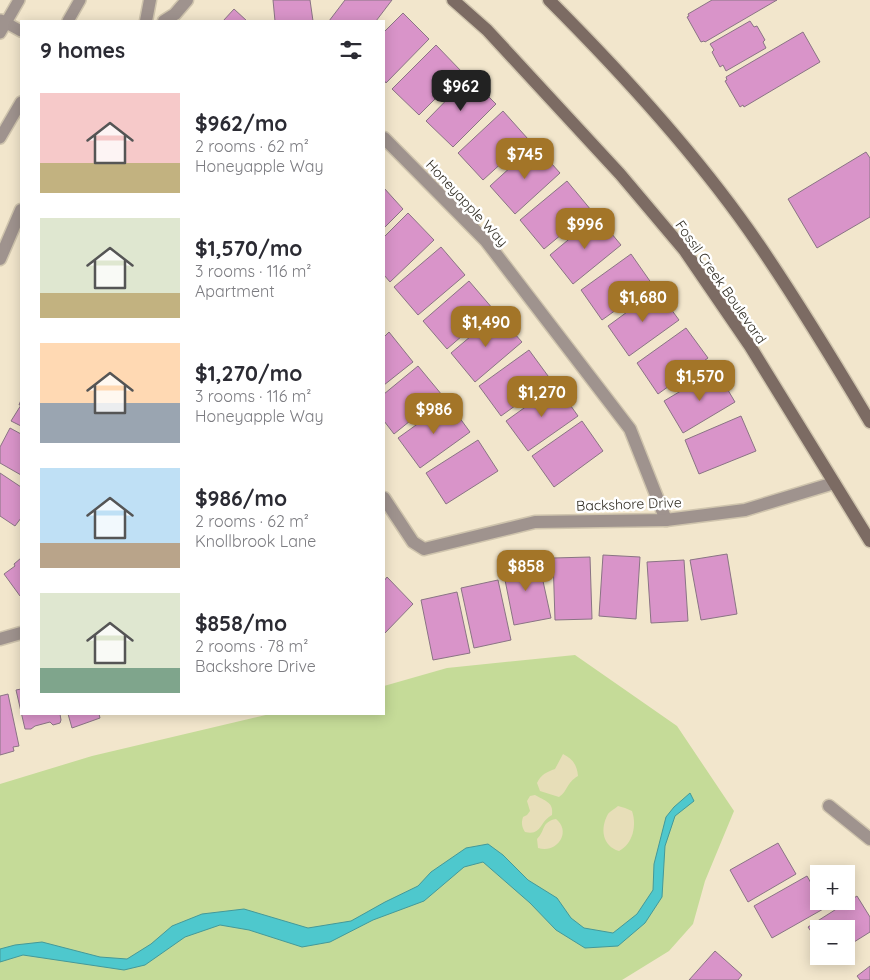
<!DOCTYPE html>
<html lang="en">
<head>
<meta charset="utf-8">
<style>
  :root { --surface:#fff; --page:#f7f7f7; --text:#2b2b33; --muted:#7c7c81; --accent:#a37528 }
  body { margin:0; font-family:Quicksand,sans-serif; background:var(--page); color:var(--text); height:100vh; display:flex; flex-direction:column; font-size:19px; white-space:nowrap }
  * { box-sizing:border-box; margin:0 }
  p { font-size:16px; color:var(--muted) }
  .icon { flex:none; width:28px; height:28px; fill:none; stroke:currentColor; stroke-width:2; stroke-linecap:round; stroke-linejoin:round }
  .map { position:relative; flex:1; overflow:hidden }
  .panel { position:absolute; left:20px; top:20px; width:365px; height:695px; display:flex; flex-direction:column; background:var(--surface); border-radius:0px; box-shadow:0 2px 12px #0003 }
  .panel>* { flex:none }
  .buttons { position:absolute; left:810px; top:865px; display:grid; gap:10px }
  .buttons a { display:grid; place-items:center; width:45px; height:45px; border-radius:0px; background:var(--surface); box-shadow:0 2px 12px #0003; font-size:25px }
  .price { position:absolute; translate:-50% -42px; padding:0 11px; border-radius:10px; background:var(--accent); color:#fff; font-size:16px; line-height:32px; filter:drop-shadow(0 1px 2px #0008) }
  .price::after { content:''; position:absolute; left:50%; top:30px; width:15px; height:11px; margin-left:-8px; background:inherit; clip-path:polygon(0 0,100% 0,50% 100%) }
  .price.active { background:#222; color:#fff }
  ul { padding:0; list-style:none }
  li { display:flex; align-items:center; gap:15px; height:125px; padding:0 20px }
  li span { display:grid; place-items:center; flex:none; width:140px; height:100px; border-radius:0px; color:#555 }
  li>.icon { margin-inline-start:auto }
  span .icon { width:60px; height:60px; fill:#fffc; stroke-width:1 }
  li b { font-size:21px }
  h2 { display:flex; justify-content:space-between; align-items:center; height:60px; padding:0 20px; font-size:21px }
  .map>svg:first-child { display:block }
</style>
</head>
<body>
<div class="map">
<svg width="870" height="980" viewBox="0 0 870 980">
  <rect width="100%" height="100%" fill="#f2e6cc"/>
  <path fill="#c5db98" d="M575,655L677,726L734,811L705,881L693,924L669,951L622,980H0V784L92,756L270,714H384V686L447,668Z"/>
  <g fill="#e7deb8">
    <path d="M563,754C573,759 577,765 578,776C566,783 568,791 559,797L540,791L537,783C541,774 547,772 555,769Z"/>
    <path d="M535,795C545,801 554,802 552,815C539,822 542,836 525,832C522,827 521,823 523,817L527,815L530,811L527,801L530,796Z"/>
    <path d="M618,806L625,808L632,811C637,825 633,844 619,851C602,846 600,828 608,814C610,811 615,809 618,806Z"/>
    <path d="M556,819C572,832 557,854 538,848L537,839C546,830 541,822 556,819Z"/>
  </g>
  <path fill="#4ec8cd" stroke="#499" d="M690,793L694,801L675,816L665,846L662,897L645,923L618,946L585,948L556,930L530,903L483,862L464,867L424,901L373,920L330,942L302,947L249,930L220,925L185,937L145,965L124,970L23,955L0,962V949L15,945L42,942L100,957L127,959L151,944L172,926L202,914L244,909L308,928L351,921L385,902L418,886L431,872L466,848L488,844L503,855L528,880L557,898L571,918L584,928L613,933L637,914L653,890L654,864L666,817L674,807Z"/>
  <g fill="#d994c9" stroke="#8a7484">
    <path d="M273,0H310L313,21H275Z"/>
    <path d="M345,0H392L376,21H329Z"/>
    <path d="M712,0H777L705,42L704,41L701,42L687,17L689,16L688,14Z"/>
    <path d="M234,9L247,21H223Z"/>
    <path d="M403,13L429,39L386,83L384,80V32Z"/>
    <path d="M750,21L754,27L757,26L765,40L763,42L766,48L726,71L723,65L720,67L712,52L714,50L710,44Z"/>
    <path d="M803,32L820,62L744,107L743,105L740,107L725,81L727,80L726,77Z"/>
    <path d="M436,45L462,72L419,115L392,89Z"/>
    <path d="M469,77L496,104L453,147L426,121Z"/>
    <path d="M503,111L528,139L483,180L458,153Z"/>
    <path d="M535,145L560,173L515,214L490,186Z"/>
    <path d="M866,152L870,158V217L817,248L788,199Z"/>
    <path d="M567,181L591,210L544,249L520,220Z"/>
    <path d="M384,188L403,209L384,228Z"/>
    <path d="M408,213L434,240L390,282L384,275V237Z"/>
    <path d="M597,216L621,245L573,284L550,255Z"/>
    <path d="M441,247L465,275L418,315L394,287Z"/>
    <path d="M631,254L652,284L602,320L581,290Z"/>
    <path d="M469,281L493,309L447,349L423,321Z"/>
    <path d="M657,290L679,320L629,356L608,326Z"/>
    <path d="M497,314L522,342L475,382L451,353Z"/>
    <path d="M686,328L708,358L658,394L637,363Z"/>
    <path d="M389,332L413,362L384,385V337Z"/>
    <path d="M529,350L551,380L501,416L479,386Z"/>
    <path d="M418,366L442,395L394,434L384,421V394Z"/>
    <path d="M716,370L735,402L683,433L664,401Z"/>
    <path d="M556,385L578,416L528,451L506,421Z"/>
    <path d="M21,400V426L11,421L21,405H19Z"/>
    <path d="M448,402L470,432L420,468L398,438Z"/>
    <path d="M741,416L756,451L699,474L685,440Z"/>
    <path d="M582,421L603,451L554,487L532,456Z"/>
    <path d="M10,428L21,434V475L0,463V447Z"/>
    <path d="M478,440L498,471L446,504L426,473Z"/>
    <path d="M0,473L21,487V518L15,526L0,516Z"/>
    <path d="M727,554L737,614L701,620L690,560Z"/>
    <path d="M603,555L640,557L636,619L599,616Z"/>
    <path d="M590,557L592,619L555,620L553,558Z"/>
    <path d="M21,558V595L20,596L4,574L15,566L14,564Z"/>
    <path d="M538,558L551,618L514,625L502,565Z"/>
    <path d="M684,560L688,621L651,623L647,562Z"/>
    <path d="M387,577L413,604L384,634V581Z"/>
    <path d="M498,580L511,640L474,648L461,588Z"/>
    <path d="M457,592L470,653L433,660L421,600Z"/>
    <path d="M21,689V714H60L61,720L60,723L53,725L50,722L35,726L31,729H25L16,690Z"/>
    <path d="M8,694L19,746L13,747L14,751L0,755V696Z"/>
    <path d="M68,714H99L100,718L72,728Z"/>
    <path d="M778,843L796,874L748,902L730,870Z"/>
    <path d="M807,876L819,897V901H821L825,908L772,938L754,906Z"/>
    <path d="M857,896L870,917V932L846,947V929H819V943L808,927Z"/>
    <path d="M715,951L742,975L738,980H689Z"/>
    <path d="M870,966V980H860L857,976Z"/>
  </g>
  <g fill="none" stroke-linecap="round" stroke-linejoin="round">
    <defs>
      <g id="service">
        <path d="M1,20L21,31"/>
        <path d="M68,21L80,0"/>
        <path d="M0,33L19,0"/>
        <path d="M0,138L21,102"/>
      </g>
      <g id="minor">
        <path d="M146,21L150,0"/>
        <path d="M164,21L175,14L187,0"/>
        <path d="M384,138L486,241L630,429L666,520"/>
        <path d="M0,259L21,210"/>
        <path d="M384,498L413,542L424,549L535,522L666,520L745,510L834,483"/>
        <path d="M0,639L21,633"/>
        <path d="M829,806L870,839"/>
      </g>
      <g id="secondary">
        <path d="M453,0L487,30L620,174L685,251L750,346L870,541"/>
        <path d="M549,0C620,71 690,147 748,229C791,290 832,358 870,422"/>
      </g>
    </defs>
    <use href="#service" stroke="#cfc4ad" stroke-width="14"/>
    <use href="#minor" stroke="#cfc4ad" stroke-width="15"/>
    <use href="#secondary" stroke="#cfc4ad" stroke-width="15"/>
    <use href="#service" stroke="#9f938e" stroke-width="11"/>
    <use href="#minor" stroke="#9f938e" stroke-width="12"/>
    <use href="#secondary" stroke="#7c6b63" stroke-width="12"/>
  </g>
  <g text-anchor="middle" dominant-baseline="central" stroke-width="5" stroke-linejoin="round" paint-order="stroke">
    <g font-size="14" fill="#2e2a20" stroke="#fff">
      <text transform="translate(467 203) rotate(47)">Honeyapple Way</text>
      <text transform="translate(721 282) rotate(55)">Fossil Creek Boulevard</text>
      <text transform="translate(629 504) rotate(-2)">Backshore Drive</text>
    </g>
  </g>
</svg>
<div class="buttons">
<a>+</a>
<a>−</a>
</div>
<b class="price active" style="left:461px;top:112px">$962</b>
<b class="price" style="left:525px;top:180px">$745</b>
<b class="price" style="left:585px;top:250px">$996</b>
<b class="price" style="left:643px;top:323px">$1,680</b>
<b class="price" style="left:486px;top:348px">$1,490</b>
<b class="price" style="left:700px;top:402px">$1,570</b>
<b class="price" style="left:542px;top:418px">$1,270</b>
<b class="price" style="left:434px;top:435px">$986</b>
<b class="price" style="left:526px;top:592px">$858</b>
<section class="panel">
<h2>9 homes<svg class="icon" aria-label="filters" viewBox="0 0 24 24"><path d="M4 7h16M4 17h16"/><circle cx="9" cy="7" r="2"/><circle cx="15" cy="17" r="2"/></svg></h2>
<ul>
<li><span style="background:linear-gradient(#f6c9c9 70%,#c2b280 0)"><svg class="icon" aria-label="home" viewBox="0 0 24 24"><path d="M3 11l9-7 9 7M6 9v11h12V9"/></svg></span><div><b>$962/mo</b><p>2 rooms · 62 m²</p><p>Honeyapple Way</p></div></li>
<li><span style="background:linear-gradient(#dfe7d0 75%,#c2b280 0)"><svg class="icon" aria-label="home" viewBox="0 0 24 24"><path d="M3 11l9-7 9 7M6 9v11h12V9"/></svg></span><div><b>$1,570/mo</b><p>3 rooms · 116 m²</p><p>Apartment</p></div></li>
<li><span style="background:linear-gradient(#ffd9b3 60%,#9aa5b1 0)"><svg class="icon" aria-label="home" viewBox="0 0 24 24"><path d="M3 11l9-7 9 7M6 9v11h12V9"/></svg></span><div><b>$1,270/mo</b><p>3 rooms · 116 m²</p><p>Honeyapple Way</p></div></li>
<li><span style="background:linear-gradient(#bfe0f5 75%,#b9a48a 0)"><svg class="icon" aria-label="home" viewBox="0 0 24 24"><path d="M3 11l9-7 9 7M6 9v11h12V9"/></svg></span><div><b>$986/mo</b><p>2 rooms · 62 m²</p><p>Knollbrook Lane</p></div></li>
<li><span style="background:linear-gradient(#dfe7d0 75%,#7fa58c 0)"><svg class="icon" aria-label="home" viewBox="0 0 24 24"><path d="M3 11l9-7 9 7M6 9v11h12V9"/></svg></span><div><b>$858/mo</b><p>2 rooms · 78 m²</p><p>Backshore Drive</p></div></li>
</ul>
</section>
</div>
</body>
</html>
